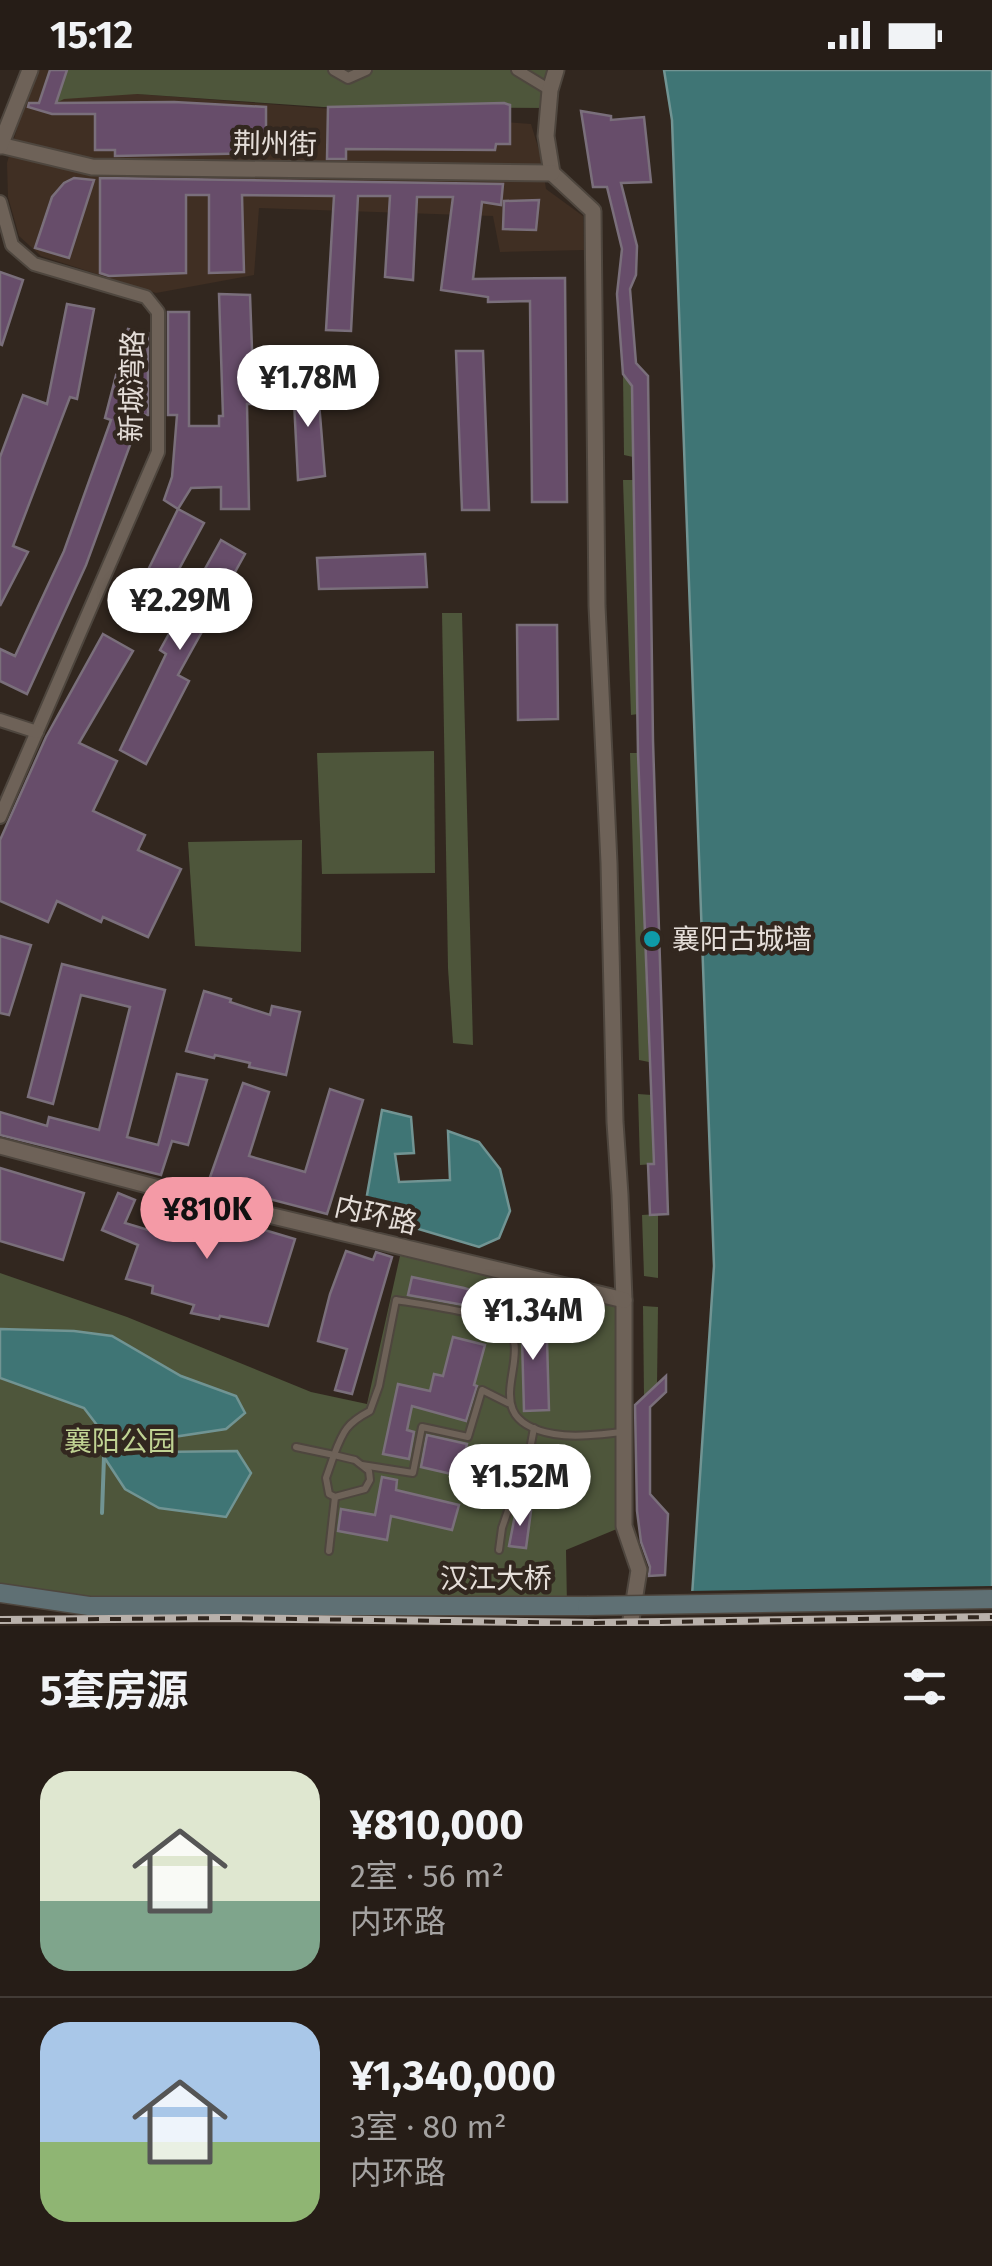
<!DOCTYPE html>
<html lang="zh">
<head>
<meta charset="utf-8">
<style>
  :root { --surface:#261d17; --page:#322a24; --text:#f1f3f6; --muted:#a4a2a1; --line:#423b36; --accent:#f49aa6 }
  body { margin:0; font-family:"Fira Sans","Noto Sans SC",sans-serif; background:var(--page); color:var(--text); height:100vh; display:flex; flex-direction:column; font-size:38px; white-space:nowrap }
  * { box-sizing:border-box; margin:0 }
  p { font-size:32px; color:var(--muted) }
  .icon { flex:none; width:55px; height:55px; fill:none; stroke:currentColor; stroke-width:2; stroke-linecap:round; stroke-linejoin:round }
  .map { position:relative; height:1556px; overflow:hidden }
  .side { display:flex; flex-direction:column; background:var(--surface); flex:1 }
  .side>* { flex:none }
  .price { position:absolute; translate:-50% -85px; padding:0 22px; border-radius:35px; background:#fff; color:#222; font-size:32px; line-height:65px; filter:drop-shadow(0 2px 5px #0008) }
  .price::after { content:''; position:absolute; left:50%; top:60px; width:30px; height:22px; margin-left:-15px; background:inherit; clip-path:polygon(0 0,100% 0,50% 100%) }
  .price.selected { background:var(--accent); color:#111 }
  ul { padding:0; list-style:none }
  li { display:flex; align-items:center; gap:30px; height:250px; padding:0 40px }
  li+li { border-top:2px solid var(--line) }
  li span { display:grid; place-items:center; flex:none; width:280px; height:200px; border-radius:30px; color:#555 }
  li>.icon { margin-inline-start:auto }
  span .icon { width:120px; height:120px; fill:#fffc; stroke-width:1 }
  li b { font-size:42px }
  h2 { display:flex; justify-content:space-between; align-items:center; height:120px; padding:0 40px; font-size:42px }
  .status { display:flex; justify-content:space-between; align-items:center; height:70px; padding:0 50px; background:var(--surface); direction:ltr }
  .status svg { height:28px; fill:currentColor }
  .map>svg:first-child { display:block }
</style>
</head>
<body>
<div class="status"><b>15:12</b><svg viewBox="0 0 49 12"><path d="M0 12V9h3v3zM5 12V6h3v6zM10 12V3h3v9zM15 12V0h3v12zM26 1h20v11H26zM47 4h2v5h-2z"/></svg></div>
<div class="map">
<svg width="992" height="1556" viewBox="0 0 992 1556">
  <rect width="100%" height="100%" fill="#32271f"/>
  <path fill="#402f23" d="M34,0H69L137,24L531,54L541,87L546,119L583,146L584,180L500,182L493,146L259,138L254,205L156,223L41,186L19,166L8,127L7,93Z"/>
  <g fill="#4e563b">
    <path d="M67,0H556L548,38L323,37L137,24L64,29L56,33Z"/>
    <path d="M623,304L632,316L633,387L624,385Z"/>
    <path d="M623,410H633L638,644L631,645Z"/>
    <path d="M442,543H462L473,975L453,973L448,898Z"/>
    <path d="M434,681L435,803L322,804L317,683Z"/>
    <path d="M630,683H638L649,992L639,990Z"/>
    <path d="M302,770L301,882L195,876L188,772Z"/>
    <path d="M638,1024L652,1025L654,1094L640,1095Z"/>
    <path d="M658,1144V1208L644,1206L642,1145Z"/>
    <path d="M402,1177L624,1230V1456L566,1480L567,1536H89L0,1523V1203L127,1247L311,1322L367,1334Z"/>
    <path d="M643,1236L658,1237L657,1315L644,1327Z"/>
  </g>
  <g fill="#3f7575" stroke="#719493" stroke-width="2.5">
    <path d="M664,0H992V1556H690L714,1196L672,50Z"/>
    <path d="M382,1040L411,1047L414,1083L395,1084L399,1112L450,1110L448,1061L479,1072L500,1099L510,1141L499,1168L479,1177L368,1144L367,1125Z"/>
    <path d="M0,1259L74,1261L112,1266L181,1306L236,1326L245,1343L226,1359L167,1368L160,1382L237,1381L251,1403L226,1447L159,1438L125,1419L104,1387L103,1363L84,1338L0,1308Z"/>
  </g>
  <path fill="#32271f" d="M992,1516V1556H685L688,1521Z"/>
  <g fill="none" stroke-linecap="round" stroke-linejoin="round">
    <path stroke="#719493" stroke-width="4" d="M102,1443L104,1387"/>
  </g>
  <g fill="#674d6a" stroke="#7a6f7b" stroke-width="2.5">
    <path d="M50,0H67L56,33L174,32L266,37V83L115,86V80H95V44H52L28,37L29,33H39Z"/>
    <path d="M504,33L510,35V74H496L495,80L346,79V89H327L328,37Z"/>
    <path d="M581,41L611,46V50L644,47L651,112L621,113L637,176L636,205L630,219L636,293L648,306L653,671L668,1144L650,1145L648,1094H654L638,683L632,316L623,304L617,224L622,179L607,117H593Z"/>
    <path d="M74,108L94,110L69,188L35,178L52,127L64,113Z"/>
    <path d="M100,108L503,114L501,135L482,132L473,209L565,208L567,432H532L530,231L488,232V227L441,220L453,127H417L413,210L385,207L390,126H358L351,261L326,260L334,126L242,125L244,202L209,203V125H186V203L109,206L100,203Z"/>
    <path d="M539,130L536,160L503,159L504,131Z"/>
    <path d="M0,202L23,210L2,275L0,274Z"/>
    <path d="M219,224L250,225L254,334H247L249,439H221V417L191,418L178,439L164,430L172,407L177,345H168V242H189V356H219V346H223Z"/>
    <path d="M67,234L94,239L77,329L70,327L13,476L28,482L0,536V387L23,325L47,334Z"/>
    <path d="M128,259L148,263V345H141L86,495L27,624L0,611V579L15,586L64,481L111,350L105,348Z"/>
    <path d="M456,281H483L489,440H462Z"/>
    <path d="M317,308L325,406L298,410L293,311Z"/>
    <path d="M178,439L204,453L147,558L125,547Z"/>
    <path d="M221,470L245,484L178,605L189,611L146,694L120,680L166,584L160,580Z"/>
    <path d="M425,484L427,517L319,519L317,488Z"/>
    <path d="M517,555H557L558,649L518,650Z"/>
    <path d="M103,564L133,581L79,673L117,691L93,741L145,765L138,780L181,799L148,867L103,847L101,852L57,831L48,852L0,831V770L46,667Z"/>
    <path d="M0,866L31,875L9,945L0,943Z"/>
    <path d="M62,894L165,920L127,1067L158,1075L177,1004L207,1010L188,1075L172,1071L161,1105L0,1065V1042L47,1056L49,1047L99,1060L130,937L81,925L53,1034L28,1027Z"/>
    <path d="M204,921L231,929L230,932L270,945L272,936L300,942L286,1005L249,997L250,993L215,985L214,988L186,981Z"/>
    <path d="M243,1013L269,1022L249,1086L305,1102L330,1019L363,1030L327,1144L208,1113Z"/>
    <path d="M0,1098L84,1123L63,1190L0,1171Z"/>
    <path d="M118,1123L135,1130L125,1153L168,1166L177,1134L295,1169L268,1256L220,1246L219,1249L191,1243L194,1235L152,1223L153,1216L126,1209L138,1175L102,1160Z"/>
    <path d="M346,1181L373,1190L376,1182L392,1187L352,1324L335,1320L347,1279L318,1271L330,1224Z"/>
    <path d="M412,1207L464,1218L506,1231L501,1246L469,1236L408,1225Z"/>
    <path d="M532,1241L544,1270H547L549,1340L524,1341L522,1268L520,1269L510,1250Z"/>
    <path d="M453,1267L485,1275L474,1315L477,1316L466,1351L412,1336L407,1360L414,1362L409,1389L383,1384L398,1314L430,1321L434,1304L443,1306Z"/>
    <path d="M666,1306V1322L650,1337V1424L668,1444L665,1505L649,1506L650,1497L641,1472L637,1441L635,1335Z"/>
    <path d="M427,1365L467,1374L460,1406L421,1397Z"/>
    <path d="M382,1407L397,1410L396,1420L459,1435L452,1460L391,1446L387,1470L338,1461L341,1439L375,1445Z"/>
    <path d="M516,1440L531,1441L526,1478L509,1476Z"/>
  </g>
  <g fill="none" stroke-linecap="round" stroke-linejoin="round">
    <defs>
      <g id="service">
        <path d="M296,1377L334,1385C343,1361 347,1353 370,1341L379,1316L396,1230C419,1234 486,1243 502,1254C542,1281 468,1349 554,1364C576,1368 601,1364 624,1362"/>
        <path d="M334,1385L355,1390L369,1401L370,1410L365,1419L335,1427L329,1424L326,1408Z"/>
        <path d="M362,1395L413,1403L422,1357L468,1367L482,1320L508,1333"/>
        <path d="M499,1480L502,1458L513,1426L523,1417L534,1358"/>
        <path d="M329,1481L335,1427"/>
      </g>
      <g id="pedestrian">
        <path d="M334,0L348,8L366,0"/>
        <path d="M517,0L550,20"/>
      </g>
      <g id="minor">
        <path d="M0,132L12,175L34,194L146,227L158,242V382L0,747"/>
        <path d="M0,650L37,662"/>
      </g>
      <g id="tertiary">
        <path d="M556,0L550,20L546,66L552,103L593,141L597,536L609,793L615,1052L620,1125L624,1230V1456L639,1500L630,1556"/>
        <path d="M0,75L92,97L552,103"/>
        <path d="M0,76L30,0"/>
        <path d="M0,1076L185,1125L624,1230"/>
      </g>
      <path id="secondary" d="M0,1523L89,1536H587"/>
    </defs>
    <use href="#service" stroke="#4e463e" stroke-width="10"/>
    <use href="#pedestrian" stroke="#4e463e" stroke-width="14"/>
    <use href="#minor" stroke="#4e463e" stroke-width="16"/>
    <use href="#tertiary" stroke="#4e463e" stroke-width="19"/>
    <use href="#secondary" stroke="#4e463e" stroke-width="21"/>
    <use href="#service" stroke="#6e6258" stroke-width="6"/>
    <use href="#pedestrian" stroke="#6e6258" stroke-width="10"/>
    <use href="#minor" stroke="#6e6258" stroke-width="12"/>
    <use href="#tertiary" stroke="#6e6258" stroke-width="15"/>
    <use href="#secondary" stroke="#5f7074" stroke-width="18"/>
    <defs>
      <path id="rail" d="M0,1550L224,1548L595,1553L992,1547"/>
    </defs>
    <use href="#rail" stroke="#b9b1ab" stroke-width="8"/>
    <use href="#rail" stroke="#32271f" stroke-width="4" stroke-dasharray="11" stroke-linecap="butt"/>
    <defs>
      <path id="secondary-bridge" d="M587,1536L992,1529"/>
    </defs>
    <use href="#secondary-bridge" stroke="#4e463e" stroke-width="21" stroke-linecap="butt"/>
    <use href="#secondary-bridge" stroke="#5f7074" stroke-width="18"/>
  </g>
  <circle fill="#0f9aa8" stroke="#32271f" stroke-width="4" cx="652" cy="869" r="10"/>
  <g text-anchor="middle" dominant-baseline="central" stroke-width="9" stroke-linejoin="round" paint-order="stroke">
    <g font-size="28" fill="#e5ded9" stroke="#32271f">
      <text transform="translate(275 74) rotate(1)">荆州街</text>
      <text transform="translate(132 316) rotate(-89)">新城湾路</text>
      <text transform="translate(376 1145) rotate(13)">内环路</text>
      <text x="496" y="1508">汉江大桥</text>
    </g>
    <g font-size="28" fill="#e5ded9" stroke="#32271f" text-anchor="start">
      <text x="672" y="869">襄阳古城墙</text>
    </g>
    <g font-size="28" fill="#c0d393" stroke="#32271f">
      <text x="120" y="1371">襄阳公园</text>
    </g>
  </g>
</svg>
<b class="price" style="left:308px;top:360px">¥1.78M</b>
<b class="price" style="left:180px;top:583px">¥2.29M</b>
<b class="price selected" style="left:207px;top:1192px">¥810K</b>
<b class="price" style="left:533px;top:1293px">¥1.34M</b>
<b class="price" style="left:520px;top:1459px">¥1.52M</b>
</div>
<section class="side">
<h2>5套房源<svg class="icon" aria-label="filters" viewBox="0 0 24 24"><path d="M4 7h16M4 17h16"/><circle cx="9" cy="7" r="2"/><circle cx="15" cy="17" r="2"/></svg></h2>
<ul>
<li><span style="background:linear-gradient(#dfe7d0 65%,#7fa58c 0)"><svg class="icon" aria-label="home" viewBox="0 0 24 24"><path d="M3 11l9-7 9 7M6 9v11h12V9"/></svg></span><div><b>¥810,000</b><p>2室 · 56 m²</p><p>内环路</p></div></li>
<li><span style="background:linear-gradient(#a9c7e8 60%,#8fb573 0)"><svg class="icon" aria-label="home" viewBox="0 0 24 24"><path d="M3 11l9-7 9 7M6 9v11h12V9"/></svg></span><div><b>¥1,340,000</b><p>3室 · 80 m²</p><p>内环路</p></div></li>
</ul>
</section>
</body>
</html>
